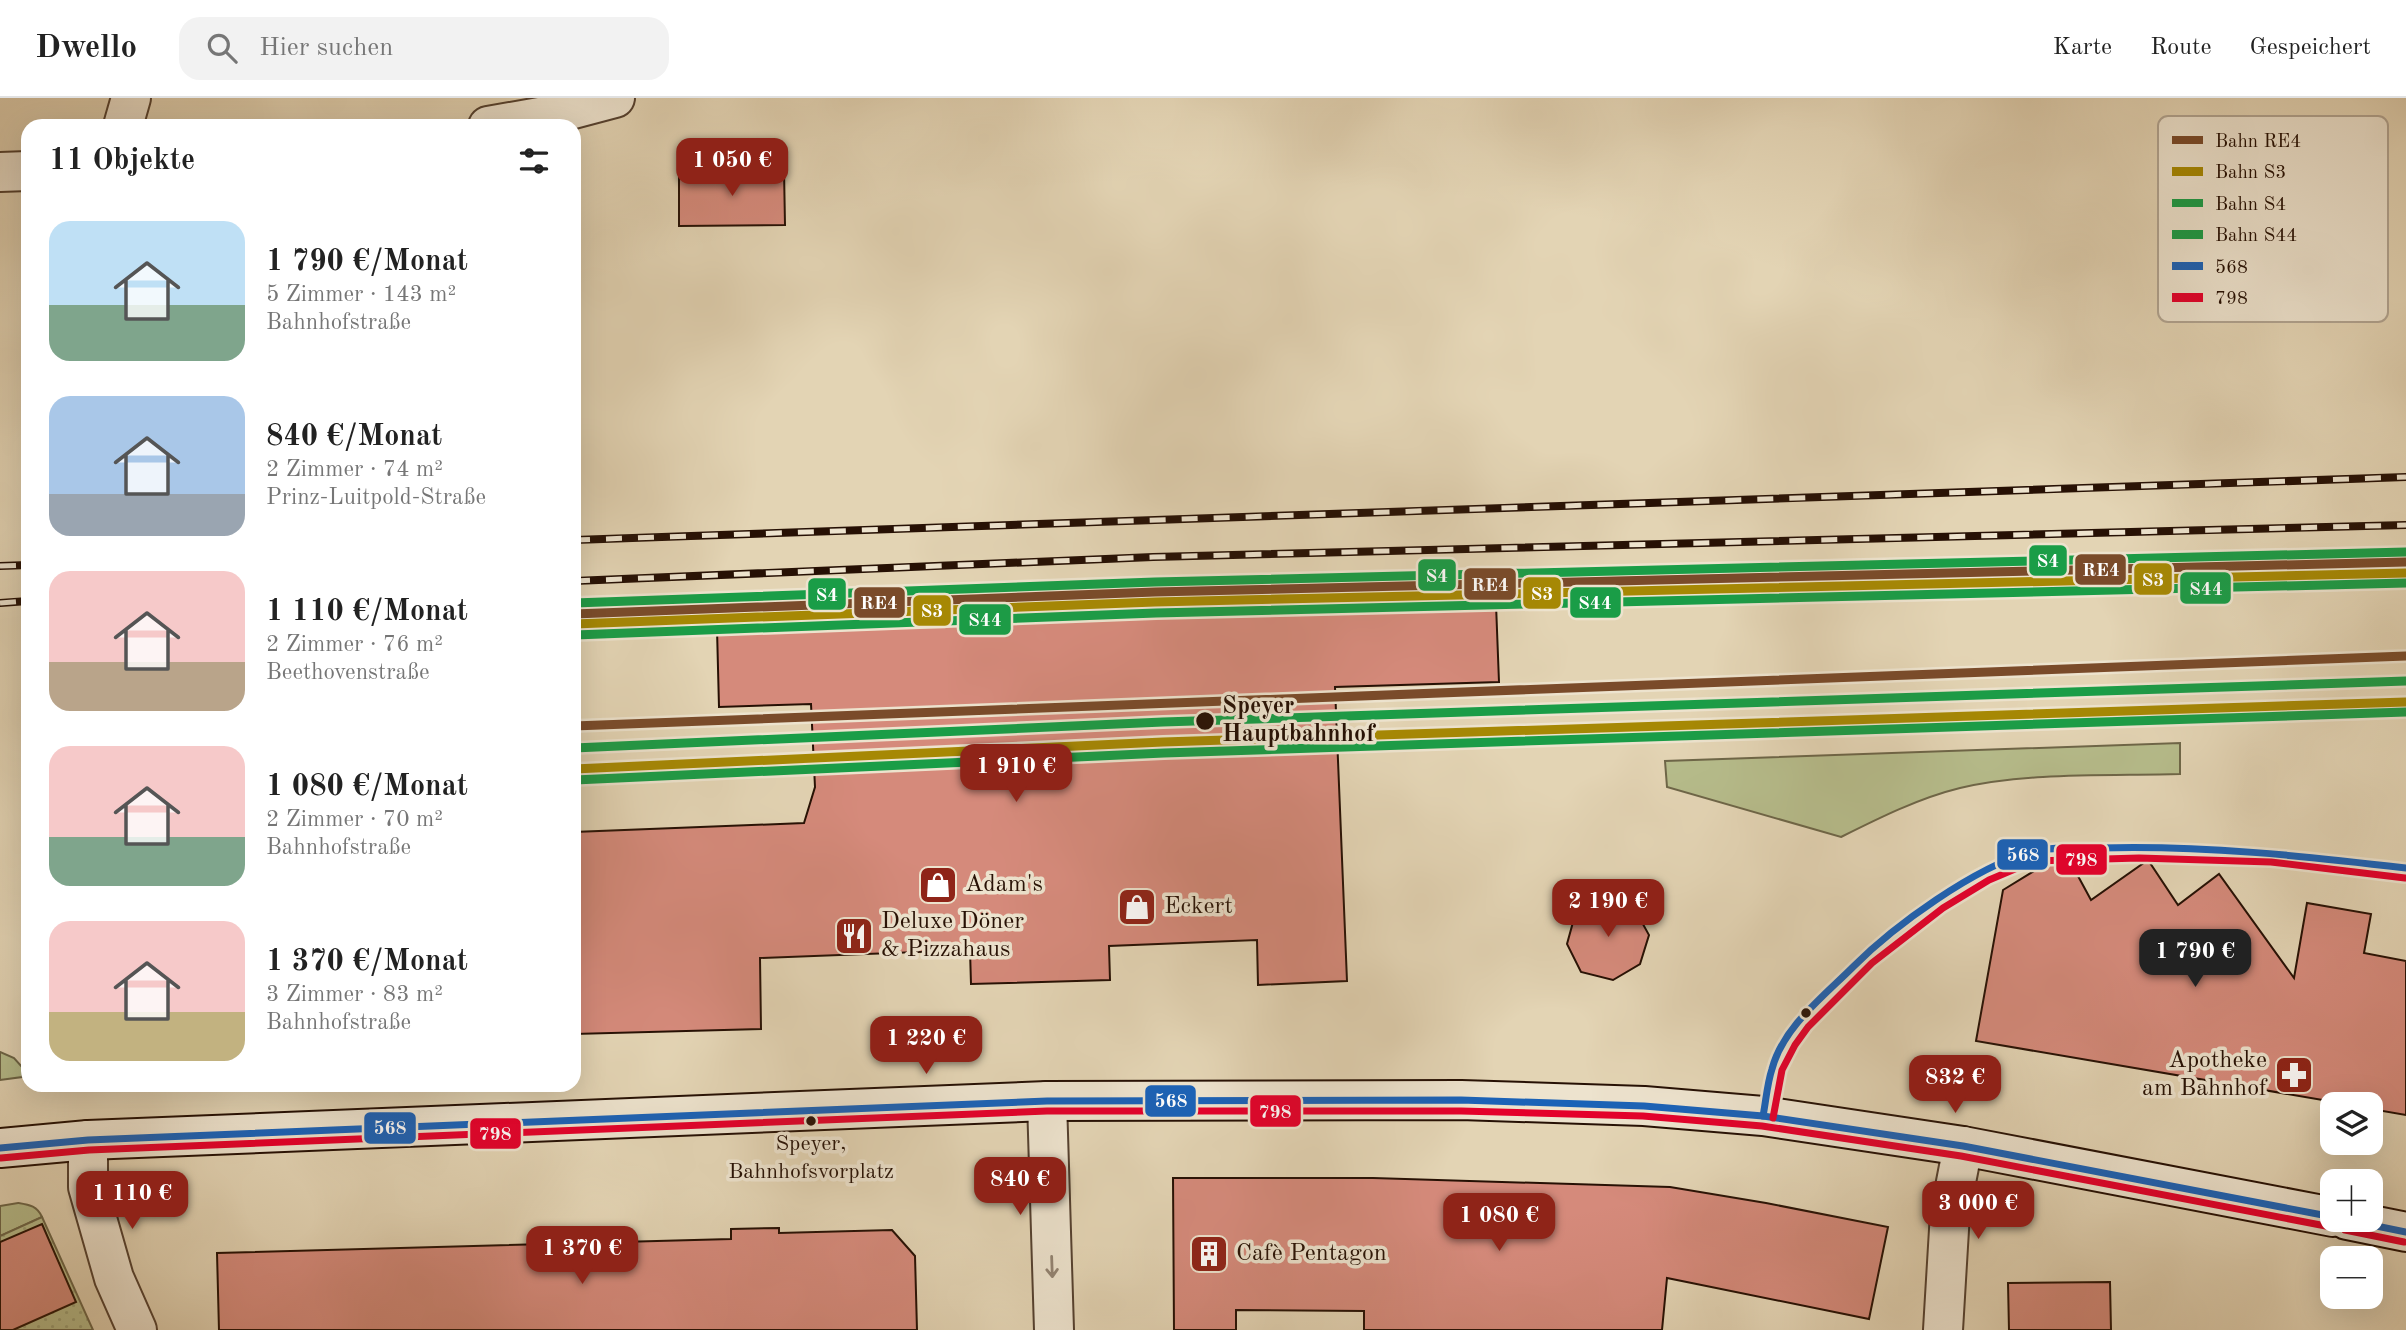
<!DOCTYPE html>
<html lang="de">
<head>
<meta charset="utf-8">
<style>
  :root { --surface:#fff; --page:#f2f2f2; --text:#222; --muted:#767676; --line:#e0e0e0; --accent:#8f2418 }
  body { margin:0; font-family:"Old Standard TT",serif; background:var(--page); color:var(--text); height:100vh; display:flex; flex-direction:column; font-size:26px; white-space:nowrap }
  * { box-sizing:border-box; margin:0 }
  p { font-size:23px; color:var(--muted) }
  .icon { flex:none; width:38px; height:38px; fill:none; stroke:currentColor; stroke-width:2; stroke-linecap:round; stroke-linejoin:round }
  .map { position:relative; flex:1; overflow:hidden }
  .sheet { position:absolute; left:21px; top:21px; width:560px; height:973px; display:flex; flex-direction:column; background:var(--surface); border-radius:21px; box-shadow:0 7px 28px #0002 }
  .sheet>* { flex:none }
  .tools { position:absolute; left:2320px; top:994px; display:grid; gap:14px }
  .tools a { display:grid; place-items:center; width:63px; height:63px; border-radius:14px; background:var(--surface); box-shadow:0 7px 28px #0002; font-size:35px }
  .price { position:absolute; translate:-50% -60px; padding:0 16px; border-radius:14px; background:var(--accent); color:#fff; font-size:23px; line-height:46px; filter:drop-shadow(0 2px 4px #0008) }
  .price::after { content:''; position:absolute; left:50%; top:42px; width:21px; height:16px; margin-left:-10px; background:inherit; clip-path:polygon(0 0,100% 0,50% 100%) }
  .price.selected { background:#222; color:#fff }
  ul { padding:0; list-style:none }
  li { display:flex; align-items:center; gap:21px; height:175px; padding:0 28px }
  li span { display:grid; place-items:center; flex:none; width:196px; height:140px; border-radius:21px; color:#555 }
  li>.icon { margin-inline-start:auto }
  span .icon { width:84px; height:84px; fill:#fffc; stroke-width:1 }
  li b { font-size:30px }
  h2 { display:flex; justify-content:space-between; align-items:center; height:84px; padding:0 28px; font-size:30px }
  header { display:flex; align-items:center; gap:42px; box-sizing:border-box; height:98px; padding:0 35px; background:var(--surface); border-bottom:2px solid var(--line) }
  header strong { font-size:33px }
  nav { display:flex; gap:38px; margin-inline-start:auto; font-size:24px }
  .search { width:490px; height:63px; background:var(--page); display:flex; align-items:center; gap:18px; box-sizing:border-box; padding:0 24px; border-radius:21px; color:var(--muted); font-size:26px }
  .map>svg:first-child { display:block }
</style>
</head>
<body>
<header>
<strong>Dwello</strong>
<div class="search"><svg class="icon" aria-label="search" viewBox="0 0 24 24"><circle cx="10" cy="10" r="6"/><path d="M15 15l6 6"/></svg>Hier suchen</div>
<nav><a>Karte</a><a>Route</a><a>Gespeichert</a></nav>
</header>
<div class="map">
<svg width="2406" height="1232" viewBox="0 0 2406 1232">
  <defs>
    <pattern id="park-dots" width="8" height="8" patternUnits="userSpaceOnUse" patternTransform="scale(1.75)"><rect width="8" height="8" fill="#b6bc8b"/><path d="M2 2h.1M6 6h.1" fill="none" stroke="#9ca176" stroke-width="1.8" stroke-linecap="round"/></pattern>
  </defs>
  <rect width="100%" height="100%" fill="#e3d4b4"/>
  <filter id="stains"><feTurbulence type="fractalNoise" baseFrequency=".00286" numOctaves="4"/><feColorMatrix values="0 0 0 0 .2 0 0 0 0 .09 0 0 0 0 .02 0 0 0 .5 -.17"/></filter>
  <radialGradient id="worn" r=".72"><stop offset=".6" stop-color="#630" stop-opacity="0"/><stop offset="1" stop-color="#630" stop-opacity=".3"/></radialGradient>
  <g fill="#b6bc8b" stroke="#6e6648" stroke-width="2">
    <path d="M2180,645V676C2110,678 2028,674 1960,690C1919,700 1879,720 1841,739L1667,689L1665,663Z"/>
    <path d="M0,954L14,960L23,970L22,979L0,982Z"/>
    <path d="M18,1105C30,1107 37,1108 42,1119L0,1138V1108Z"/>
  </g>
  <path fill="url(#park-dots)" stroke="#6e6648" stroke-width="2" d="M42,1119L93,1232H0V1138Z"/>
  <g fill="#d58a7b" stroke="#261004" stroke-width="2">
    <path d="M784,72L785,127L679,128V74Z"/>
    <path d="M1496,506L1499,584L1335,589L1347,883L1258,887L1257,842L1109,848L1110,882L971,886L970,852L760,860L761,931L574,936V734L804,725L815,689L811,606L719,609L717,531Z"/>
    <path d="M2065,754L2091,802L2148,762L2178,807L2219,776L2294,880L2307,805L2371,816L2364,855L2406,863V1017L2371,1011V1006H2346L1976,943L2003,792Z"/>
    <path d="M1602,800L1633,808L1649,837L1640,866L1613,882L1581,874L1567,846L1575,817Z"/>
    <path d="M1173,1080H1373L1670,1089L1766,1105L1888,1129L1869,1221L1667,1180L1662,1232H1364V1213L1236,1212V1232H1174Z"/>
    <path d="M42,1126L76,1204L13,1232H0V1144Z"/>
    <path d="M779,1130V1135L892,1132L915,1158L917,1232H219L217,1155L731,1141V1131Z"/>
    <path d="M2110,1184L2111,1232H2009L2008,1185Z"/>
  </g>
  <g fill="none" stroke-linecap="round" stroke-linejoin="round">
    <defs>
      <g id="street">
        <path d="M123,28L131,0"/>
        <path d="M488,28L551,17L615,0"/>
        <path d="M0,74L28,73"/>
        <path d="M1047,1003L1054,1232"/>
        <path d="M88,1042V1089L114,1180L137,1232"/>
        <path d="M1943,1232L1950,1115L1963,1048"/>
      </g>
      <g id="secondary">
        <path d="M0,1050L88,1042L1047,1003L1461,1002L1644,1008L1763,1018L1963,1048L2333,1119"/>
        <path d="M2347,1122L2406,1134"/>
      </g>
    </defs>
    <use href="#street" stroke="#554130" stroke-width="42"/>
    <use href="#secondary" stroke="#261004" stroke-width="42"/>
    <use href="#street" stroke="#ede3ce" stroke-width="38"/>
    <use href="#secondary" stroke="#ede3ce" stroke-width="38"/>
    <defs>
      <g id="rail">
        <path d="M574,442L2406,379"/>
        <path d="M0,468L28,467"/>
        <path d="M574,483L1153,459L2406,427"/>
        <path d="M0,505L28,503"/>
      </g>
    </defs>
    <use href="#rail" stroke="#261004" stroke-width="8"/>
    <use href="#rail" stroke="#ede3ce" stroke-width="5" stroke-dasharray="16" stroke-linecap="butt"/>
    <defs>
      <g id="bus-1">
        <path d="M1763,1018C1766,1003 1767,986 1772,971C1783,929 1824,898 1854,868C1895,827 1974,770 2030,754C2049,748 2079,751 2099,750C2202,747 2304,758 2406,770"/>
        <path d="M0,1050L88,1042L1047,1003L1461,1002L1644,1008L1763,1018L1963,1048L2333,1119"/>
        <path d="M2347,1122L2406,1134"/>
      </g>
      <g id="bus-2">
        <path d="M1773,1020L1782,972L1795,947L1808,929L1872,865L1943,810L1989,782L2034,763L2139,760L2271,764L2405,780"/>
        <path d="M1,1060L89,1052L1047,1013H1461L1643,1018L1762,1028L1961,1058L2331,1129"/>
        <path d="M2345,1132L2404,1144"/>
      </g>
    </defs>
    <use href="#bus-1" stroke="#ede3ce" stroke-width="12"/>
    <use href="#bus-2" stroke="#ede3ce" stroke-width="12"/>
    <use href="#bus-1" stroke="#1b62b7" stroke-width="7"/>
    <use href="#bus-2" stroke="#e4002b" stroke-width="7"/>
    <defs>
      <g id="rail-1">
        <path d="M574,516L1155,494L2406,464"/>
        <path d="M574,628L2406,558"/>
      </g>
      <g id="rail-2">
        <path d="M574,526L1155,504L2406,475"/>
        <path d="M574,671L1163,644L2406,604"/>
      </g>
      <g id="rail-3">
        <path d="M574,505L1155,484L2406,454"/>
        <path d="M574,650L1163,624L2406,583"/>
      </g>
      <g id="rail-4">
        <path d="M575,537L1156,515L2406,485"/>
        <path d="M575,682L1164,655L2406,614"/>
      </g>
    </defs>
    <use href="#rail-1" stroke="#ede3ce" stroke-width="14"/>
    <use href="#rail-2" stroke="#ede3ce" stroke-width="14"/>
    <use href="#rail-3" stroke="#ede3ce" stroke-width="14"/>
    <use href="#rail-4" stroke="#ede3ce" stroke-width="14"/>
    <use href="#rail-1" stroke="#7a4b2a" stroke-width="9"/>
    <use href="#rail-2" stroke="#a68804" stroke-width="9"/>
    <use href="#rail-3" stroke="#1a9d47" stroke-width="9"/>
    <use href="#rail-4" stroke="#1a9d47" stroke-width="9"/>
  </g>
  <defs><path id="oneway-shaft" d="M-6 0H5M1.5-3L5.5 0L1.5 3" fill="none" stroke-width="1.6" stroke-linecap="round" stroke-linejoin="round" transform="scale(1.75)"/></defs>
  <use stroke="#938473" href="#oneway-shaft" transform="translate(1052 1169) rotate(88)"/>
  <defs>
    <symbol id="shop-square" viewBox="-11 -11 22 22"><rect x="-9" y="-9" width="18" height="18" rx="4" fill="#8f2418" stroke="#ede3ce"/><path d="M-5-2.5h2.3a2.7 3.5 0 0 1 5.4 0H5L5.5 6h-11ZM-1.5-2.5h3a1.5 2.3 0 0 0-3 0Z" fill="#fff"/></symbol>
    <symbol id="restaurant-square" viewBox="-11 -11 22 22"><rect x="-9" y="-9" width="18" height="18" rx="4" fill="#8f2418" stroke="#ede3ce"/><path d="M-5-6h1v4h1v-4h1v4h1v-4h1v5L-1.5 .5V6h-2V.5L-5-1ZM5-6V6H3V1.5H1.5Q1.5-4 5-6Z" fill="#fff"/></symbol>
    <symbol id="pharmacy-square" viewBox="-11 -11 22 22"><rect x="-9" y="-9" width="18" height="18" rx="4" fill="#8f2418" stroke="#ede3ce"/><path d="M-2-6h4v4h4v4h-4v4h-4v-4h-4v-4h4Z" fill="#fff"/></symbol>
    <symbol id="building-square" viewBox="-11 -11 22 22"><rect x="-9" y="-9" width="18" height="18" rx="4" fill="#8f2418" stroke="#ede3ce"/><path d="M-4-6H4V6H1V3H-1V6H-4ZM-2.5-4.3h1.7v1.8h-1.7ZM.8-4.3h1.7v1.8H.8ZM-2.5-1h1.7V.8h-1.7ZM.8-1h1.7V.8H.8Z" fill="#fff"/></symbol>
  </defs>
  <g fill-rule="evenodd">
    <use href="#shop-square" x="916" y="765" width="44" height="44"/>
    <use href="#shop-square" x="1115" y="787" width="44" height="44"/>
    <use href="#restaurant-square" x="832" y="816" width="44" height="44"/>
    <use href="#pharmacy-square" x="2272" y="955" width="44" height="44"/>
    <use href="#building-square" x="1187" y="1134" width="44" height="44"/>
  </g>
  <g fill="#261004" stroke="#ede3ce" stroke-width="2.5">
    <circle cx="1205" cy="623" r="10"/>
    <circle cx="1806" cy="915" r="6"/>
    <circle cx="811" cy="1023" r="6"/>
  </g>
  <g text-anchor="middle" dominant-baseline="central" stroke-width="7" stroke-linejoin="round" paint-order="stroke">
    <g font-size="22" fill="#261004" stroke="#ede3ce">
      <text x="811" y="1046">Speyer,<tspan x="811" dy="28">Bahnhofsvorplatz</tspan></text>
    </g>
    <g font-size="24" font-weight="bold" fill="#261004" stroke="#ede3ce" text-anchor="start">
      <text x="1222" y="609">Speyer<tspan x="1222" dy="28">Hauptbahnhof</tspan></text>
    </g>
    <g font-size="24" fill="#261004" stroke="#ede3ce" text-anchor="start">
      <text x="965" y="787">Adam's</text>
      <text x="1164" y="809">Eckert</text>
      <text x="881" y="824">Deluxe Döner<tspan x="881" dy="28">&amp; Pizzahaus</tspan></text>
      <text x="2267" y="963" text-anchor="end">Apotheke<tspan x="2267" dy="28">am Bahnhof</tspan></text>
      <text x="1236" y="1156">Cafè Pentagon</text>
    </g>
  </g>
  <rect x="2158" y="18" width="230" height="206" rx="10" fill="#ede3ce" stroke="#b1a491" stroke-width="2"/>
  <rect x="2172" y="38" width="31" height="8" fill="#7a4b2a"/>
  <rect x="2172" y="69" width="31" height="9" fill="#a68804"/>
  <rect x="2172" y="101" width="31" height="8" fill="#1a9d47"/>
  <rect x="2172" y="132" width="31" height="9" fill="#1a9d47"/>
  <rect x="2172" y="164" width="31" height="8" fill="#1b62b7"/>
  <rect x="2172" y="195" width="31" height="9" fill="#e4002b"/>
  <g font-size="19" fill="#261004">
    <text x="2215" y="49">Bahn RE4</text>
    <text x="2215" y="80">Bahn S3</text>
    <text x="2215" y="112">Bahn S4</text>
    <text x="2215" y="143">Bahn S44</text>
    <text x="2215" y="175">568</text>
    <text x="2215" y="206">798</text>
  </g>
  <g stroke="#ede3ce" stroke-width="2.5">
    <rect x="2028" y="446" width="40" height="33" rx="7" fill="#1a9d47"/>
    <rect x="2074" y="455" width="53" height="33" rx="7" fill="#7a4b2a"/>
    <rect x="1417" y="460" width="40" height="34" rx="7" fill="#1a9d47"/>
    <rect x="2133" y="464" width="40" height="34" rx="7" fill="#a68804"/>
    <rect x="1463" y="469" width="54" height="34" rx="7" fill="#7a4b2a"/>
    <rect x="2179" y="473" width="53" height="34" rx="7" fill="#1a9d47"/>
    <rect x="1522" y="478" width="40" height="34" rx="7" fill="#a68804"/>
    <rect x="807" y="479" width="40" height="34" rx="7" fill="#1a9d47"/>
    <rect x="853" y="488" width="53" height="33" rx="7" fill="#7a4b2a"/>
    <rect x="1569" y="488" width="53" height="33" rx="7" fill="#1a9d47"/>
    <rect x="912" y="496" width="40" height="33" rx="7" fill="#a68804"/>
    <rect x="958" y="505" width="54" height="33" rx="7" fill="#1a9d47"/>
    <rect x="1996" y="740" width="53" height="33" rx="7" fill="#1b62b7"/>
    <rect x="2055" y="745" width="53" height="33" rx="7" fill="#e4002b"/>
    <rect x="1144" y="986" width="53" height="34" rx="7" fill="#1b62b7"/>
    <rect x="1249" y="996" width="53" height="34" rx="7" fill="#e4002b"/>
    <rect x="363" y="1013" width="54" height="34" rx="7" fill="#1b62b7"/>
    <rect x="469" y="1019" width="53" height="33" rx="7" fill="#e4002b"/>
  </g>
  <g font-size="19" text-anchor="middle" font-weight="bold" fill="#fff">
    <text x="2048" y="469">S4</text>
    <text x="2101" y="478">RE4</text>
    <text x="1437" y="484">S4</text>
    <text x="2153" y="488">S3</text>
    <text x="1490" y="493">RE4</text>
    <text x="2206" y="497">S44</text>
    <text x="1542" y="502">S3</text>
    <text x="827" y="503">S4</text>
    <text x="879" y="511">RE4</text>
    <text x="1595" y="511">S44</text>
    <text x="932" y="519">S3</text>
    <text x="985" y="528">S44</text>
    <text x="2023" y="763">568</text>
    <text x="2081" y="768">798</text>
    <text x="1171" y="1009">568</text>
    <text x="1275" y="1020">798</text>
    <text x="390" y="1036">568</text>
    <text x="495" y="1042">798</text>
  </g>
  <rect width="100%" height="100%" filter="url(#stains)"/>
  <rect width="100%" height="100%" fill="url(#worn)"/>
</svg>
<div class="tools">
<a><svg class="icon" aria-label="layers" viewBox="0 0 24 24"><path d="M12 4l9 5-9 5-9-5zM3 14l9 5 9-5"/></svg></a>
<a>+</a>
<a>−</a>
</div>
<b class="price" style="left:732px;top:100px">1 050 €</b>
<b class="price" style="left:1016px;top:706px">1 910 €</b>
<b class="price" style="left:1608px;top:841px">2 190 €</b>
<b class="price selected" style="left:2195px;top:891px">1 790 €</b>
<b class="price" style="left:926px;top:978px">1 220 €</b>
<b class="price" style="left:1955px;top:1017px">832 €</b>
<b class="price" style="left:1020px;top:1119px">840 €</b>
<b class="price" style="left:132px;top:1133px">1 110 €</b>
<b class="price" style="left:1978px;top:1143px">3 000 €</b>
<b class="price" style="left:1499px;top:1155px">1 080 €</b>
<b class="price" style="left:582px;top:1188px">1 370 €</b>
<section class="sheet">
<h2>11 Objekte<svg class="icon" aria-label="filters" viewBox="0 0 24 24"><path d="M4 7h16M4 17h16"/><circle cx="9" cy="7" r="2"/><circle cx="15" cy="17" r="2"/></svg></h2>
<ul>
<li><span style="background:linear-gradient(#bfe0f5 60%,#7fa58c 0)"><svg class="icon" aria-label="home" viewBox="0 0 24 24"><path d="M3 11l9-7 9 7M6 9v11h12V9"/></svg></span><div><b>1 790 €/Monat</b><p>5 Zimmer · 143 m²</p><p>Bahnhofstraße</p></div></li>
<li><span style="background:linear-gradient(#a9c7e8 70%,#9aa5b1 0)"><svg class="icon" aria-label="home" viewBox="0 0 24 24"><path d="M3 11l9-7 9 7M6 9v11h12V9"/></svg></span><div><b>840 €/Monat</b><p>2 Zimmer · 74 m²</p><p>Prinz-Luitpold-Straße</p></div></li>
<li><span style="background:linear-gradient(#f6c9c9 65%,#b9a48a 0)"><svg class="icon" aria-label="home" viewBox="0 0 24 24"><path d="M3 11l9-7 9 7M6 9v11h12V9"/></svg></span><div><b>1 110 €/Monat</b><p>2 Zimmer · 76 m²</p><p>Beethovenstraße</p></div></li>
<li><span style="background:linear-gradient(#f6c9c9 65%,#7fa58c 0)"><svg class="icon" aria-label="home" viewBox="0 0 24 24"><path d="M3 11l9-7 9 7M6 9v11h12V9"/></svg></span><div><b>1 080 €/Monat</b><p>2 Zimmer · 70 m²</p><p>Bahnhofstraße</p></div></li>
<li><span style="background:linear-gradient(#f6c9c9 65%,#c2b280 0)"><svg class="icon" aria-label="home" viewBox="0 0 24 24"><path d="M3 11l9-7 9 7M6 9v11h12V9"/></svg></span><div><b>1 370 €/Monat</b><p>3 Zimmer · 83 m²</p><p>Bahnhofstraße</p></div></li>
</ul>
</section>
</div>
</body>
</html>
